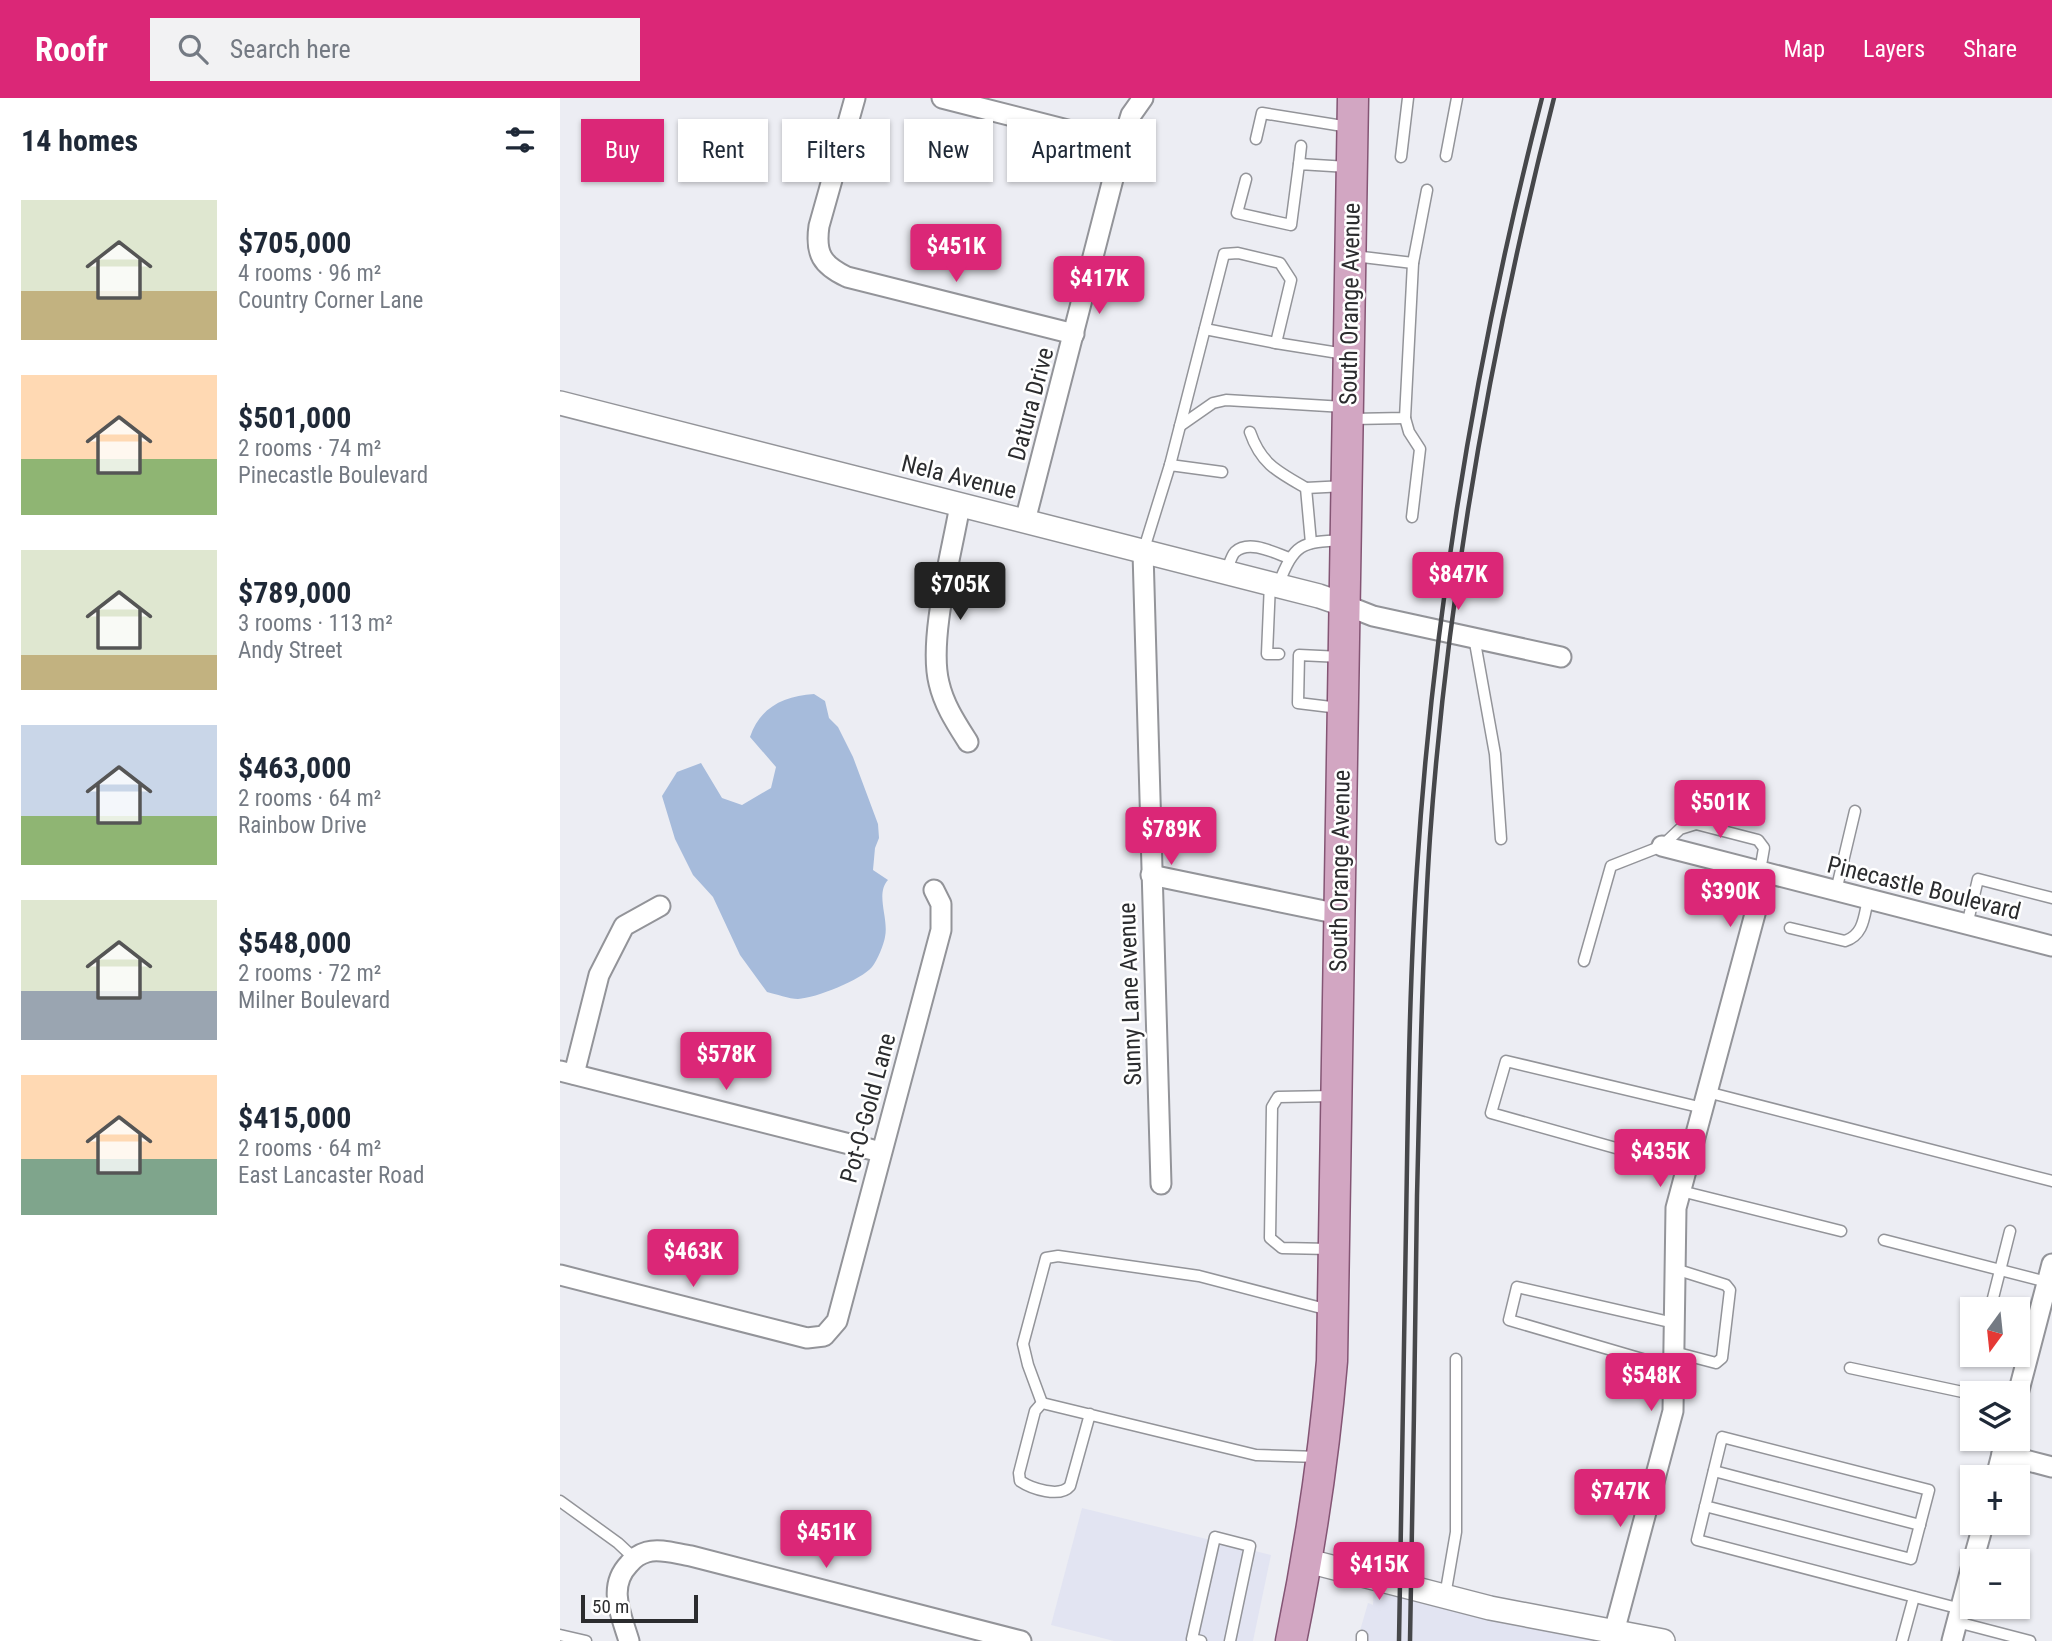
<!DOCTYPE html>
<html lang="en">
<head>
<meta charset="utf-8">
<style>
  :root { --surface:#fff; --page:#f2f2f3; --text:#1f2937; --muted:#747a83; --accent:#db2777 }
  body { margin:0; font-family:"Roboto Condensed",sans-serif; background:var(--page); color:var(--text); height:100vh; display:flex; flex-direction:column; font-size:26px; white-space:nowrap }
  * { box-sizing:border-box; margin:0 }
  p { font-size:23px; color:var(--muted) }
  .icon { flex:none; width:38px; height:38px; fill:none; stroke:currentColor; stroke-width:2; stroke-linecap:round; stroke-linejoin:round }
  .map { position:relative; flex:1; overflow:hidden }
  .details { display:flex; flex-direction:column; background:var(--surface); width:560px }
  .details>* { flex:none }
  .hud { position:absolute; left:21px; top:21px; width:665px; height:63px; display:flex; gap:14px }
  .needle { width:46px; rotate:195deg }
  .buttons { position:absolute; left:1400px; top:1199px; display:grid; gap:14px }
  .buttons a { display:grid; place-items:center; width:70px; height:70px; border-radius:0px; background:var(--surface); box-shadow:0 2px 5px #0004; font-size:35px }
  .scale { position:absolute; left:21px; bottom:18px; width:117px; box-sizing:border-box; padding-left:7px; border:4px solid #2b2c2e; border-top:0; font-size:19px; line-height:24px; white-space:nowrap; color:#2b2c2e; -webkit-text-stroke:5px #fff; paint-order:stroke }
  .price { position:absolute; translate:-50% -60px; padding:0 16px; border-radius:7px; background:var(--accent); color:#fff; font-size:23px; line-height:46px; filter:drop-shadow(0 2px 4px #0008) }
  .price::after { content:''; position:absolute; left:50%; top:42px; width:21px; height:16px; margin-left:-10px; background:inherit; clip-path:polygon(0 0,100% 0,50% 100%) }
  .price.current { background:#222; color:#fff }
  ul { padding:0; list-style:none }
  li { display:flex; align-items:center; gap:21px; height:175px; padding:0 21px }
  li span { display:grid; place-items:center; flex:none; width:196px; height:140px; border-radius:0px; color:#555 }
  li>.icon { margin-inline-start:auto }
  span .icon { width:84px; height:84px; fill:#fffc; stroke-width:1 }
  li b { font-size:30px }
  h2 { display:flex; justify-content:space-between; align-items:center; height:84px; padding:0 21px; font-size:30px }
  .tag { padding:0 24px; border-radius:0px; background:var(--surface); box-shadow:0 2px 5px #0004; font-size:24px; line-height:63px }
  .tag.current { background:var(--accent); color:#fff }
  header { display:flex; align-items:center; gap:42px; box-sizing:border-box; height:98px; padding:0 35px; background:var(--accent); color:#fff }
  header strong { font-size:33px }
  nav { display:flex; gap:38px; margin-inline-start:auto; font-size:24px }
  .search { width:490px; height:63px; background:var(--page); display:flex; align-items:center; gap:18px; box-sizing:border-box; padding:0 24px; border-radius:0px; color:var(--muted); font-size:26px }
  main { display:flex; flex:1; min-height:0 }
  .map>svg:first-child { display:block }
</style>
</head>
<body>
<header>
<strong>Roofr</strong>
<div class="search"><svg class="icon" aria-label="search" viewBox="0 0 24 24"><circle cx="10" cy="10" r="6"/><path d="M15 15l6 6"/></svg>Search here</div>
<nav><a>Map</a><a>Layers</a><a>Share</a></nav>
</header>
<main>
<section class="details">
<h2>14 homes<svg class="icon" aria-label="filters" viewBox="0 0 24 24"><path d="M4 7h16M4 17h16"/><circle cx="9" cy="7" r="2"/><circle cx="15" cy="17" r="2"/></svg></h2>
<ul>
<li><span style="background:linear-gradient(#dfe7d0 65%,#c2b280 0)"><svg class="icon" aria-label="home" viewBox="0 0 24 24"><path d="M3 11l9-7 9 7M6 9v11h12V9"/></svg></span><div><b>$705,000</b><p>4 rooms · 96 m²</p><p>Country Corner Lane</p></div></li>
<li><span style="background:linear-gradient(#ffd9b3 60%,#8fb573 0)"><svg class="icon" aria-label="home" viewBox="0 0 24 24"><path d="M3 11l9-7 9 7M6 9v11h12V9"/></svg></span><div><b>$501,000</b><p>2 rooms · 74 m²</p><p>Pinecastle Boulevard</p></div></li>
<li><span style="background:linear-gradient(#dfe7d0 75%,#c2b280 0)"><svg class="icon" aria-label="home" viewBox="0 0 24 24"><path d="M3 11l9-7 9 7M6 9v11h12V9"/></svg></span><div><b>$789,000</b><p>3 rooms · 113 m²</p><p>Andy Street</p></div></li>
<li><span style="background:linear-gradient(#c9d6e8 65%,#8fb573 0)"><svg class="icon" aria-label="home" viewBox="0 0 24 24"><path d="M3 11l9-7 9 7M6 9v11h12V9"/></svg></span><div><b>$463,000</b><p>2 rooms · 64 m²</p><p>Rainbow Drive</p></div></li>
<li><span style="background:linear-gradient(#dfe7d0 65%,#9aa5b1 0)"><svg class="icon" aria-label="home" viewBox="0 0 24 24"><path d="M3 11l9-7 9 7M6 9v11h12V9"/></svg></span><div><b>$548,000</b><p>2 rooms · 72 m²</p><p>Milner Boulevard</p></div></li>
<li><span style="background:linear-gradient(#ffd9b3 60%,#7fa58c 0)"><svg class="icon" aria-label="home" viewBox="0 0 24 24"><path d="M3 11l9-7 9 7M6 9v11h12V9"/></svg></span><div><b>$415,000</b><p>2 rooms · 64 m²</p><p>East Lancaster Road</p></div></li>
</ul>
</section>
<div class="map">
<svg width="1492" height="1543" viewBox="0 0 1492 1543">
  <rect width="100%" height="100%" fill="#ecedf3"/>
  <g fill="#e2e4f2">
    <path d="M522,1410L711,1457L693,1543H554L491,1527Z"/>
    <path d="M814,1483L1046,1543H797L808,1505L813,1507Z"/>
  </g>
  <path fill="#a6bbdb" d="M254,596L265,603L269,620L278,629L293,659L318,726L319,740L315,750L313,772L328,782C315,796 329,820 325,839C324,846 317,863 312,869C301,882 256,900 238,901C229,901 216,896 207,894L180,857L153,799L133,777L115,741L102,698L117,674L141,665L162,700L182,707L211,690L216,669L190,639C200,609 224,598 254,596Z"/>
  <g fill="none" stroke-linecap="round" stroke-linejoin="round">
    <defs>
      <g id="service">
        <path d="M696,41L702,15L789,29"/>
        <path d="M886,58L897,0"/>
        <path d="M841,59L848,0"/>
        <path d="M739,66L741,48"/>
        <path d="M686,81L677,115L731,127L739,66L788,69"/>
        <path d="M794,158L853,165"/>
        <path d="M645,231L716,245L785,256"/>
        <path d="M845,320L849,334L860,351L852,419"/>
        <path d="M792,321L845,320L853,165L867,92"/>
        <path d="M620,328L653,305L666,302L784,309"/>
        <path d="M690,334C701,366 718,374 746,390"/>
        <path d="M610,367L664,156L678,155L720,165L731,182L716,245"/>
        <path d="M751,445L746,390L785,388"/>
        <path d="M583,454L610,367L662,374"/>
        <path d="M666,474C669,468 671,458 675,454C689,441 715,455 729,460"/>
        <path d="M710,485L707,556H719"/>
        <path d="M718,487C735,445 740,444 784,442"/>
        <path d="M914,539L935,656L941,741"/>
        <path d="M779,610L738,605L739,557L781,559"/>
        <path d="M1276,793L1295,713"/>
        <path d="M1407,827L1418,781L1492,800"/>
        <path d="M1230,830L1285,843C1304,837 1304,818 1308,801"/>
        <path d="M1024,863L1051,768L1102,748L1120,731L1136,726L1198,742L1204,750L1200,773"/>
        <path d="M1147,994L1492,1083"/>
        <path d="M1127,1070L931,1015L946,963L1143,1010"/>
        <path d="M1121,1093L1281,1133"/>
        <path d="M1324,1142L1487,1184"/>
        <path d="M770,1151L722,1150L710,1140L712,1009L718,999L774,998"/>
        <path d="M1431,1208L1450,1133"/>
        <path d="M1114,1254L1156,1265L1162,1260L1170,1192L1166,1187L1115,1171"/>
        <path d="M1113,1270L949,1222L957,1189L1114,1225"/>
        <path d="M1290,1270L1412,1296"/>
        <path d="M482,1305L468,1267L463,1246L486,1160L498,1158L639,1178L769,1212"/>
        <path d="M530,1316L510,1388C500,1400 472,1391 460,1383L459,1375L475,1313L482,1305L696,1357L759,1359"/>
        <path d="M1154,1373L1360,1427"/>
        <path d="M0,1403L58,1445L74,1460"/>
        <path d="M1145,1408L1351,1461L1369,1392L1162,1339L1137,1442L1401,1511"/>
        <path d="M885,1498L896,1434V1261"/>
        <path d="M1397,1524L1470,1543"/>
        <path d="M0,1537L26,1543"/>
        <path d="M641,1543L632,1541L655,1439L690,1448L670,1543"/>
        <path d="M802,1543V1538"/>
        <path d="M1342,1543L1354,1499"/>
      </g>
      <g id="minor">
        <path d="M295,0L259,128C255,156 262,167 287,179L514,236"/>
        <path d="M382,0L562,46"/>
        <path d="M400,407C392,454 368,541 379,585C384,607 396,625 408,644"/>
        <path d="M465,423L562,46L571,17L583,0"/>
        <path d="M583,454L601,1086"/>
        <path d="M785,507L813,518L1001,559"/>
        <path d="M1102,748L1492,848"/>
        <path d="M591,777L779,816"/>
        <path d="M0,973L321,1054"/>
        <path d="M14,976L39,877L64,828L100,808"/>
        <path d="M0,1177L247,1240L264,1238L277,1223L381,832V806L374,792"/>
        <path d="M1458,1296L1492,1166"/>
        <path d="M1442,1356L1492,1369"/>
        <path d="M1436,1379L1446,1340"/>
        <path d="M1413,1463L1424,1424"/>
        <path d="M1054,1534L1113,1313L1116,1110L1206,775"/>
        <path d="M69,1543C61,1516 47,1489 69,1466C73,1461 80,1456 87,1454C100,1450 117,1456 131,1458L461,1543"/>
        <path d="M1392,1543L1412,1467"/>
      </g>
      <g id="tertiary">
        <path d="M0,305L759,498L785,507"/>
        <path d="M748,1463L930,1510L1103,1543"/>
      </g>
      <path id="primary" d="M731,1543C750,1450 764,1358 772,1263L793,0"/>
    </defs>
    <use href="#service" stroke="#939499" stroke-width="13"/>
    <use href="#minor" stroke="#939499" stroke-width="23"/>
    <use href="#tertiary" stroke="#939499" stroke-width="26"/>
    <use href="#primary" stroke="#845574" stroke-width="33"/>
    <use href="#service" stroke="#fff" stroke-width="10"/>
    <use href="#minor" stroke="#fff" stroke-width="19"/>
    <use href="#tertiary" stroke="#fff" stroke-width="23"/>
    <use href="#primary" stroke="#d2a6c2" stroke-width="30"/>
    <g stroke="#46474a" stroke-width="4.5">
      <path d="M839,1543C842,1405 844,1267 846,1129C848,1009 849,889 857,770C874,510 917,252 982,0"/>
      <path d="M850,1543C853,1395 855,1246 857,1098C860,978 862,858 870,739C888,489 932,242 994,0"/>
    </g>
  </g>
  <g text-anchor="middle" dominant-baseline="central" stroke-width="5" stroke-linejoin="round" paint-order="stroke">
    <g font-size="24" fill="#2b2c2e" stroke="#fff">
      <text transform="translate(790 206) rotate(-89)">South Orange Avenue</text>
      <text transform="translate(471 306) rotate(-75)">Datura Drive</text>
      <text transform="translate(399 379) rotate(14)">Nela Avenue</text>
      <text transform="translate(780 773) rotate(-89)">South Orange Avenue</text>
      <text transform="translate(1364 790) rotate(14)">Pinecastle Boulevard</text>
      <text transform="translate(570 896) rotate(-92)">Sunny Lane Avenue</text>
      <text transform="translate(308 1010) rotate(-75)">Pot-O-Gold Lane</text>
    </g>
  </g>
</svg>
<div class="buttons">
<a><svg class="needle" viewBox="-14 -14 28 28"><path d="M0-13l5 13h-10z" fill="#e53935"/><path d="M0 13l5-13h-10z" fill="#747a83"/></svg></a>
<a><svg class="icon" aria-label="layers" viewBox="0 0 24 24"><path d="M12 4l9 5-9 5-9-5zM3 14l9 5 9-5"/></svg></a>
<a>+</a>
<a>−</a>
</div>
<div class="scale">50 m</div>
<b class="price" style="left:396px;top:186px">$451K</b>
<b class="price" style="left:539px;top:218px">$417K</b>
<b class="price" style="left:898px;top:514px">$847K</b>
<b class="price current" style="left:400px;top:524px">$705K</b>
<b class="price" style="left:1160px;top:742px">$501K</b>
<b class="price" style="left:611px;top:769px">$789K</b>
<b class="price" style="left:1170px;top:831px">$390K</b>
<b class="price" style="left:166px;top:994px">$578K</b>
<b class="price" style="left:1100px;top:1091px">$435K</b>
<b class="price" style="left:133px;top:1191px">$463K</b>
<b class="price" style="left:1091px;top:1315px">$548K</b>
<b class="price" style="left:1060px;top:1431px">$747K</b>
<b class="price" style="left:266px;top:1472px">$451K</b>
<b class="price" style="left:819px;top:1504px">$415K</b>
<div class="hud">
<a class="tag current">Buy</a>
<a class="tag">Rent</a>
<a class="tag">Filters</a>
<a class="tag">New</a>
<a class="tag">Apartment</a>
</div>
</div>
</main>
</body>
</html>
